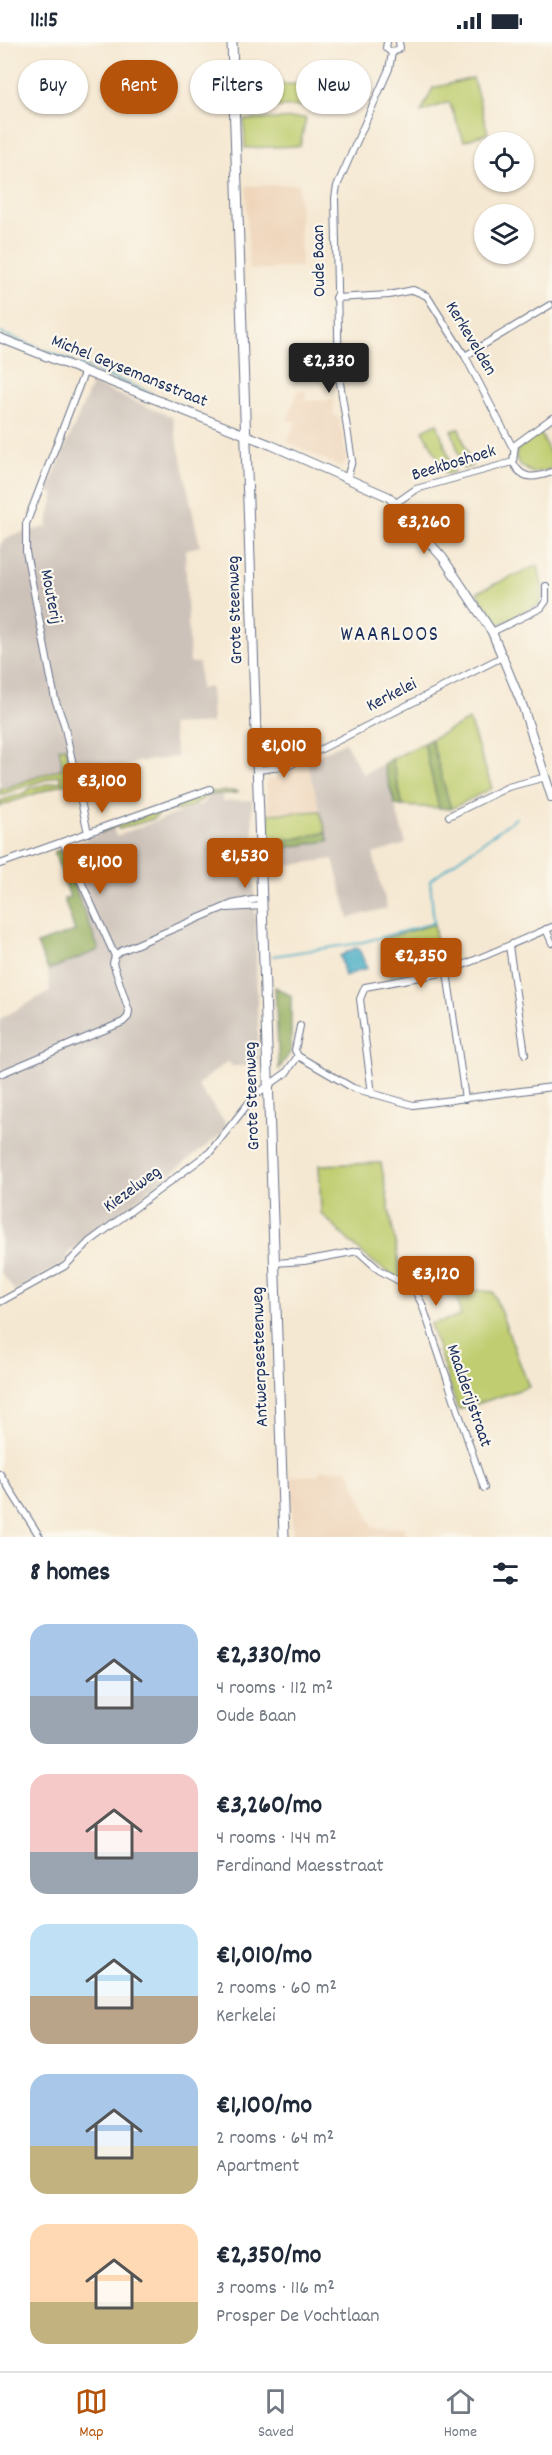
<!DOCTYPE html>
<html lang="en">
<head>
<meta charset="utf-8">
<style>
  :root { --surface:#fff; --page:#f2f2f3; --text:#1f2937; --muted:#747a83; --line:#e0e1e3; --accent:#b45309 }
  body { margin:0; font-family:Dekko,sans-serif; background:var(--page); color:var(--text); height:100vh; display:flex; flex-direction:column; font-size:22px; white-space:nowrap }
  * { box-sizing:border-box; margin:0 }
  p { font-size:20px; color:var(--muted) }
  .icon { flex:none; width:33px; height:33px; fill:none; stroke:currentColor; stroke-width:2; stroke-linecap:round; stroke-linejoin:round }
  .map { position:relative; height:1495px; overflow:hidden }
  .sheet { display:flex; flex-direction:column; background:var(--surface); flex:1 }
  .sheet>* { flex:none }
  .top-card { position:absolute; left:18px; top:18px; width:516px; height:54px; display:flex; gap:12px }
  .tools { position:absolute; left:474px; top:90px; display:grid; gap:12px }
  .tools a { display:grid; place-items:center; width:60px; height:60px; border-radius:50%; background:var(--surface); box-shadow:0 2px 4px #0004; font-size:30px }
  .price { position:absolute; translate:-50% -51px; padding:0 14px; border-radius:6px; background:var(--accent); color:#fff; font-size:20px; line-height:39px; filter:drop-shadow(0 2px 3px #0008) }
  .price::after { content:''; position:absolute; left:50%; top:36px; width:18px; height:14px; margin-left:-9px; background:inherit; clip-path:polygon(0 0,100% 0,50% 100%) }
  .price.active { background:#222; color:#fff }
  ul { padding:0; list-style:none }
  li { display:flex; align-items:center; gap:18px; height:150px; padding:0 30px }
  li span { display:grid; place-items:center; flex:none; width:168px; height:120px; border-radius:18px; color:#555 }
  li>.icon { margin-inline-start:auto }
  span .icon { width:72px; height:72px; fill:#fffc; stroke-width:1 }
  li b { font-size:26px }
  h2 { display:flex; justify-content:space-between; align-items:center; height:72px; padding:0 30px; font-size:26px }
  .chip { padding:0 21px; border-radius:27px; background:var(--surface); box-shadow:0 2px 4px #0004; font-size:21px; line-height:54px }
  .chip.active { background:var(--accent); color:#fff }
  .status { display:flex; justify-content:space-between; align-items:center; height:42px; padding:0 30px; background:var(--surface); direction:ltr }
  .status svg { height:16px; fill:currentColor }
  .tab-bar { display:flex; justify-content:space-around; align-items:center; height:84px; border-top:2px solid var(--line); background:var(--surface); font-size:16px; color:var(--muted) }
  .tab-bar a { display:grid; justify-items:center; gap:3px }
  .tab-bar .active { color:var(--accent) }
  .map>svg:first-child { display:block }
</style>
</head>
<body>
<div class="status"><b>11:15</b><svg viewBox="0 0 49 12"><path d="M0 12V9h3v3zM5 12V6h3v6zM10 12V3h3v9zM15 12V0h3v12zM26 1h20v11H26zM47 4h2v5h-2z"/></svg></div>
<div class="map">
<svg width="552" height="1495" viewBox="0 0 552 1495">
  <rect width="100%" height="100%" fill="#fbf7ec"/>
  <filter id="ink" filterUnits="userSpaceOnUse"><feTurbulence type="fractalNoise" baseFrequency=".0167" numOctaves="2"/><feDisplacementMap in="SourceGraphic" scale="12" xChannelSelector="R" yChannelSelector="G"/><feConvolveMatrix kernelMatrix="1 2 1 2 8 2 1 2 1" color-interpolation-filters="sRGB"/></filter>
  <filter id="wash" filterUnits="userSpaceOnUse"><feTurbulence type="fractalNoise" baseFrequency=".008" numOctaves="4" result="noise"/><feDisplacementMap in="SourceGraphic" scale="24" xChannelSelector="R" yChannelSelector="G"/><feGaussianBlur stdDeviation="1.35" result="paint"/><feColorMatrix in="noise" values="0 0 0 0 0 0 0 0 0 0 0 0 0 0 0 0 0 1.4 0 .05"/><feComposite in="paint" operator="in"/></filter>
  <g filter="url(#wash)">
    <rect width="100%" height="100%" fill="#f5e8d2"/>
    <g fill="#efd6bb">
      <path d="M299,142L301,225L249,228L246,144Z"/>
      <path d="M298,348H306V359L333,358L334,373L339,376L347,419L341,425L287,400L296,380L287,377Z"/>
      <path d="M307,719L320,769L268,772L266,736H274Z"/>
      <path d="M348,1427L373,1486L404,1485L405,1495H293L291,1434L319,1433L320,1428Z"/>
    </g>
    <g fill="#cdc2b9">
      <path d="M92,342L172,375L200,504L185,508L190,621H199L200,647L210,645L212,681L171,683L177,715L138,720L80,740L72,739L65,705L59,707L63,726L0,748V502L12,493L47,485L54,452L47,449Z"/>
      <path d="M345,700L363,732L383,722L406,802L373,812L387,866L349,876L333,817L270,826L269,808L328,799L307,719Z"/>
      <path d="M211,753H222L223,759L252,758L259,1024H232L228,1019L197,1043L227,1083L223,1091L69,1210L66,1220L15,1249L0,1229V977L50,949L48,928L37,902L75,889L64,857L70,855L54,810L113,786L116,794L202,762Z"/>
    </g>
    <g fill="#c0cd6f" stroke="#6e7e66" stroke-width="1.5">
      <path d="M473,36L488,91L464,99L449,60L421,70L433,46Z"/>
      <path d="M301,42L302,53H310L308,64L251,66L250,43Z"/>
      <path d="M306,76L300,104L245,106L244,78Z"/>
      <path d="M437,381L454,430L446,432L423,388Z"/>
      <path d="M459,386L472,424L463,427L452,389Z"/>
      <path d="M540,390L552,416V427L533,431C501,415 520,402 540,390Z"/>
      <path d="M538,523L543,548L540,562L498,583L477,550Z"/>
      <path d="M469,678L492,746L451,767L431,697Z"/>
      <path d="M424,701L439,766L403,764L392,717Z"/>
      <path d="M66,705L72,739L0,764V759L24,751L31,746L62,739L59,733L0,753V748L63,726L59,706Z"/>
      <path d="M238,749L237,751L207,753C196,763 181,773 166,766L153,777L119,787L117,784L101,791L100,789L209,750Z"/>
      <path d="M320,769L326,790L295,797L269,798L268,772Z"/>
      <path d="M434,882L437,903L432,905L434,922L437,925L389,933L383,897Z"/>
      <path d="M381,1121L402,1239C370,1221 346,1197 321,1171L319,1123Z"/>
      <path d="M455,1246L493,1250L529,1345L458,1368L430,1282L461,1274Z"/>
    </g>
    <g fill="#98b062" stroke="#5a7060" stroke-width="1.5">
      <path d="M431,697L451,767L439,766L424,701Z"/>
      <path d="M392,717L403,764L395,763L383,722Z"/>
      <path d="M326,790L329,799L269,808V798L295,797Z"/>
      <path d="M60,808L99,908L48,928L37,902L75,889L64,857L70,855L54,810Z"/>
      <path d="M275,945L291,954V1009L279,1027Z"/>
    </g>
    <path fill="#45abc5" stroke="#306d92" stroke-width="1.5" d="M355,906L359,907L367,926L345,934L340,914Z"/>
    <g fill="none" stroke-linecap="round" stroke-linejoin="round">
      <g stroke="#45abc5" stroke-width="2">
        <path d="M0,291L40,306"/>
        <path d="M45,308L73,320"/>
        <path d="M78,322L151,351"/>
        <path d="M273,914L359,901L434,881L430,838L516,776"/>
      </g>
    </g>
  </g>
  <g filter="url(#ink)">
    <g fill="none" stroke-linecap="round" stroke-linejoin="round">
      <defs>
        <g id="street">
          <path d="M387,0L386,6L392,11"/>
          <path d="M392,11L400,6L399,0"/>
          <path d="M336,256L389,253L413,248L427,254L465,314L513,406"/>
          <path d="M465,314L550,263"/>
          <path d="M84,331L26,482V510L55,657L64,682L88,791"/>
          <path d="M513,420L515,403L552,376"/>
          <path d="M347,436L352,419L339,334L335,156L337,144L389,27L392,11"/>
          <path d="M396,461L416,447L513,420C522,439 535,436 552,430"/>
          <path d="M492,590L541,566L546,559V544"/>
          <path d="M258,720H293"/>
          <path d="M258,728L288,724L504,614"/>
          <path d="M449,774L508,745L546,735"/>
          <path d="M63,800L115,914"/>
          <path d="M0,822L210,747"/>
          <path d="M227,866L263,864"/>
          <path d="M546,887L552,901"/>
          <path d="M509,904L525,1012"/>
          <path d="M447,930L465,1057"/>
          <path d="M298,1014L295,1008L300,984"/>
          <path d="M0,1032L123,980L128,975L129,969L113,921L115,914L121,909L232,862L263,856"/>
          <path d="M372,1052L360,957L365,945L447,930L552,885"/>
          <path d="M274,1221L304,1219L358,1209L379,1228L414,1247L422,1262L484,1446"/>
          <path d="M0,1260L65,1224L89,1200L210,1110L255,1053L286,1031L298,1014L353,1046L413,1063L552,1045"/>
          <path d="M0,1432L40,1495"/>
        </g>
        <path id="secondary" d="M0,296L271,403L389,455L443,516L492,590L523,665L552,756"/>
        <path id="primary" d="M232,0L284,1495"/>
      </defs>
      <use href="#street" stroke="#677087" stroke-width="8"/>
      <use href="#secondary" stroke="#677087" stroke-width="10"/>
      <use href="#primary" stroke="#677087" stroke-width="11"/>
      <use href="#street" stroke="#fff" stroke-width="6"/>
      <use href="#secondary" stroke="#fff" stroke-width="8"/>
      <use href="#primary" stroke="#fff" stroke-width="9"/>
    </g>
  </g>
  <g text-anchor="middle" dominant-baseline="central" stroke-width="4.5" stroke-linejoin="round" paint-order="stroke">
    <g font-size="18" fill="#1b2f5e" stroke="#fbf7ec">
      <text transform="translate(320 219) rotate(-91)">Oude Baan</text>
      <text transform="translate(470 297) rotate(59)">Kerkevelden</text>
      <text transform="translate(129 330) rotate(22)">Michel Geysemansstraat</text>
      <text transform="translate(454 422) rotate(-17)">Beekboshoek</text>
      <text transform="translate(50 555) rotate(79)">Mouterij</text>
      <text transform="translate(236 568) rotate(-92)">Grote Steenweg</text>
      <text transform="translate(392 654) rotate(-27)">Kerkelei</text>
      <text transform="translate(253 1054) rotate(-92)">Grote Steenweg</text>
      <text transform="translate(133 1148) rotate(-36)">Kiezelweg</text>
      <text transform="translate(261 1315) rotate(-92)">Antwerpsesteenweg</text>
      <text transform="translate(468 1354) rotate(71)">Maalderijstraat</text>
    </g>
    <g font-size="21" letter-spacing="1.5" fill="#1b2f5e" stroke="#fbf7ec">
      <text x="390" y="594">WAARLOOS</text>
    </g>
  </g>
</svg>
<div class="tools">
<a><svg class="icon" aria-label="locate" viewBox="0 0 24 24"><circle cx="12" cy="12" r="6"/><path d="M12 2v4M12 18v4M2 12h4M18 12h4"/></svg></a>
<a><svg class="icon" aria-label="layers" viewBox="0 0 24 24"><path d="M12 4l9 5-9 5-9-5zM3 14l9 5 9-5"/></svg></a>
</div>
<b class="price active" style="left:329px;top:352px">€2,330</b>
<b class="price" style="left:424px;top:513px">€3,260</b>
<b class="price" style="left:284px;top:737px">€1,010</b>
<b class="price" style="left:102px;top:772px">€3,100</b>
<b class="price" style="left:245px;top:847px">€1,530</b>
<b class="price" style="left:100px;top:853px">€1,100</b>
<b class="price" style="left:421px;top:947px">€2,350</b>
<b class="price" style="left:436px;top:1265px">€3,120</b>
<div class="top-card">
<a class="chip">Buy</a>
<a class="chip active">Rent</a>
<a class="chip">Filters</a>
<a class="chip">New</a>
</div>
</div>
<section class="sheet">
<h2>8 homes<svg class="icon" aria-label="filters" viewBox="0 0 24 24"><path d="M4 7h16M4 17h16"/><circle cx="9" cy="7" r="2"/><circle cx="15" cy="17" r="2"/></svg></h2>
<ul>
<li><span style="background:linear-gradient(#a9c7e8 60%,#9aa5b1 0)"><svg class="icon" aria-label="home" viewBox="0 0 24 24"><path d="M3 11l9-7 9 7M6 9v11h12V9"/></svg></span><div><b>€2,330/mo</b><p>4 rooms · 112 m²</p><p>Oude Baan</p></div></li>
<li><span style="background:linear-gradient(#f6c9c9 65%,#9aa5b1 0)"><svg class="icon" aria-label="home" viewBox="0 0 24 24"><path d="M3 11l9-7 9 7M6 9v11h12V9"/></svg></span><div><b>€3,260/mo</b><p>4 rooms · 144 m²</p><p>Ferdinand Maesstraat</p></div></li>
<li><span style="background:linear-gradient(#bfe0f5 60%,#b9a48a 0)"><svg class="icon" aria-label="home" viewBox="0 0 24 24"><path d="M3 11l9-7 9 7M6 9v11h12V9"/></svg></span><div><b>€1,010/mo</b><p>2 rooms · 60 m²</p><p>Kerkelei</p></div></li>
<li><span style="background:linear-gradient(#a9c7e8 60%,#c2b280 0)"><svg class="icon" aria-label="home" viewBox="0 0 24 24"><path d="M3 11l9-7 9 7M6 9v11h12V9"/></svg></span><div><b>€1,100/mo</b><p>2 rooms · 64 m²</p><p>Apartment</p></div></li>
<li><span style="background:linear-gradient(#ffd9b3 65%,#c2b280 0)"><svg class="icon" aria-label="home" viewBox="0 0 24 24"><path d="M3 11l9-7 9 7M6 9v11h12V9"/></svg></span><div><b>€2,350/mo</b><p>3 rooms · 116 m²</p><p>Prosper De Vochtlaan</p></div></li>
</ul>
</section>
<nav class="tab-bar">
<a class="active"><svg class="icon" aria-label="map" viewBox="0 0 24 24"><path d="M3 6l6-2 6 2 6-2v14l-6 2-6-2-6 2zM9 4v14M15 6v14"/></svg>Map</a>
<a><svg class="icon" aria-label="saved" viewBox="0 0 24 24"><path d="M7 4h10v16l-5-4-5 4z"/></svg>Saved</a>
<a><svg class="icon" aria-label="home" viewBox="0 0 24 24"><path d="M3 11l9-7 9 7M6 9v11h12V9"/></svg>Home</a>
</nav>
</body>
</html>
